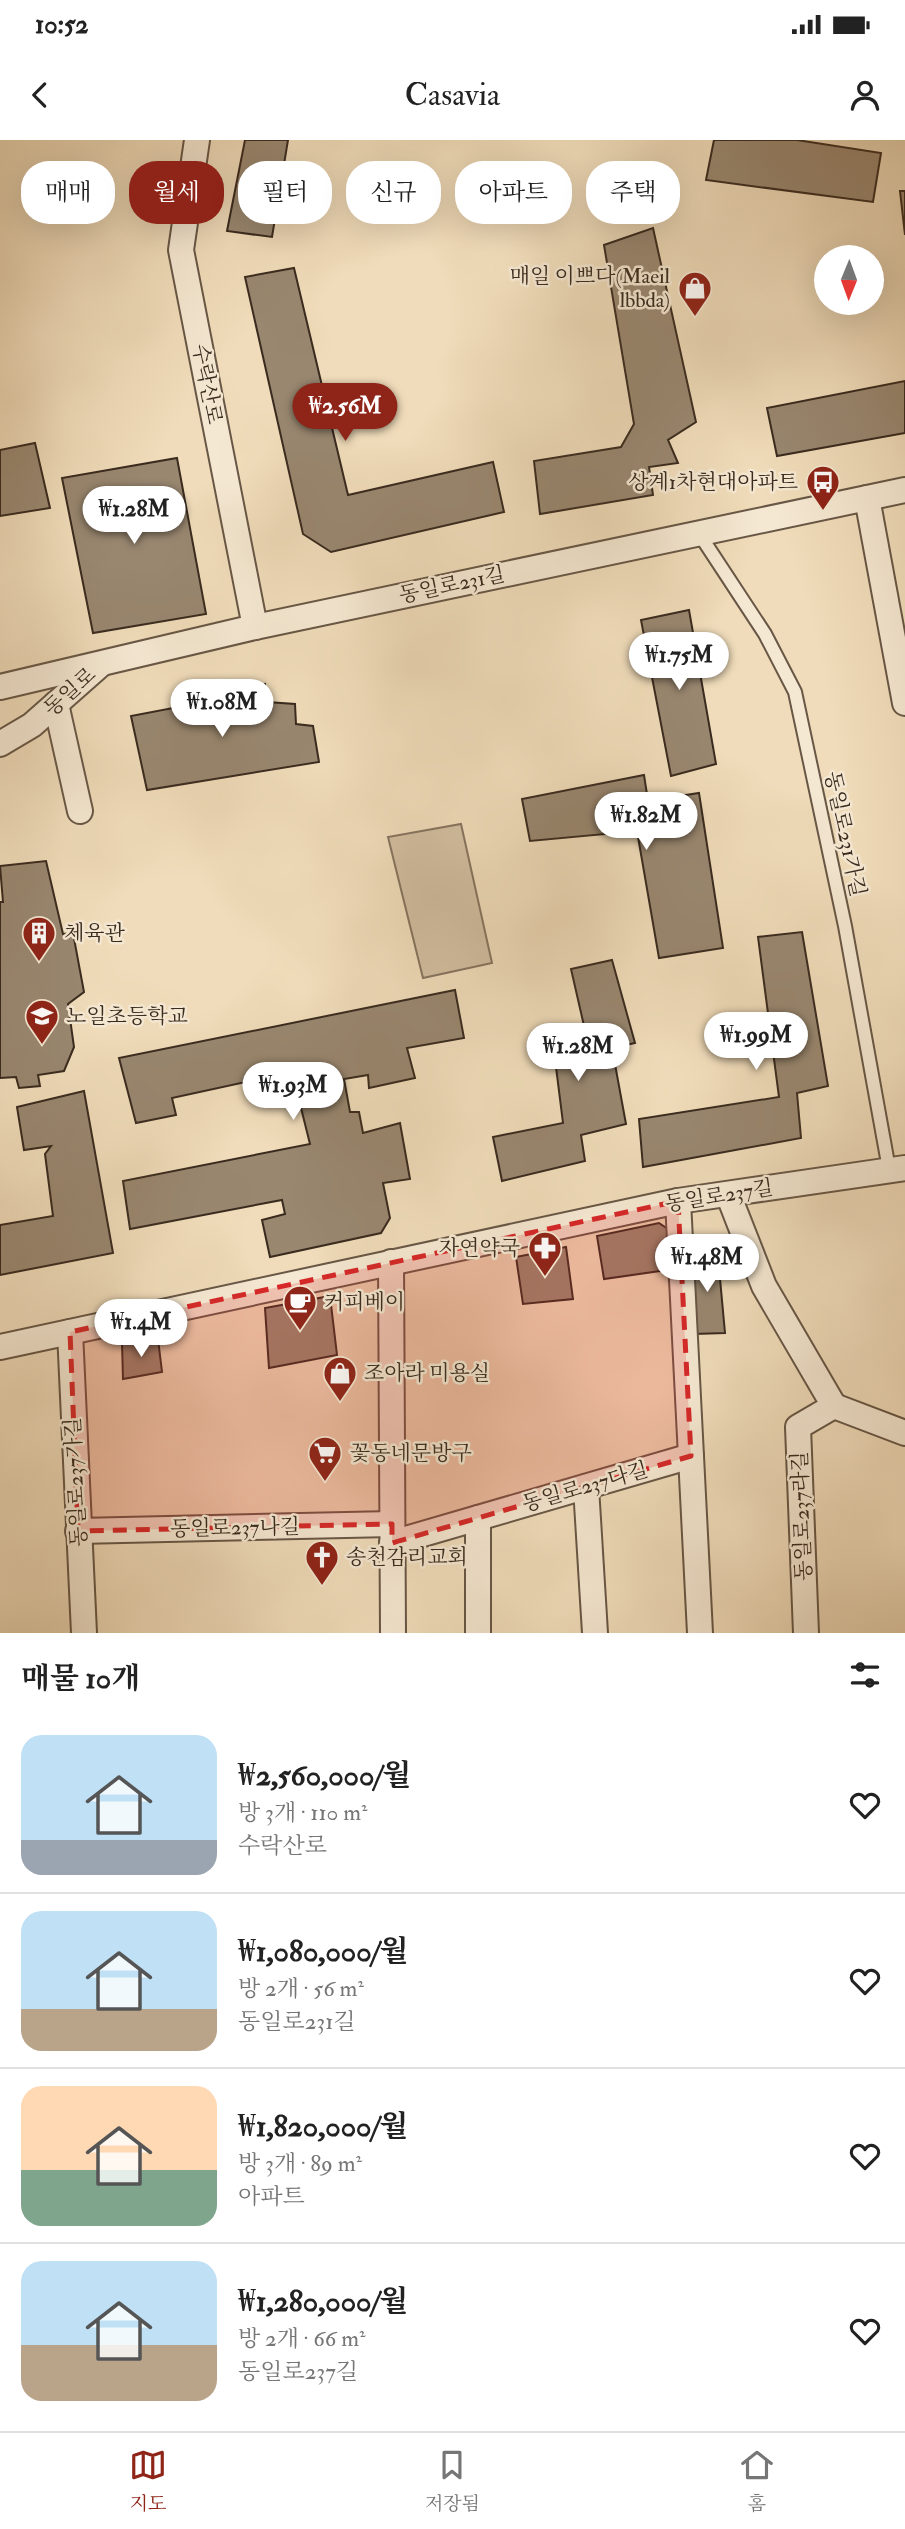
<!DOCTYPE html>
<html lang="ko">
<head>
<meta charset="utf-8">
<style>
  :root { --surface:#fff; --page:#f6f6f6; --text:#222; --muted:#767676; --line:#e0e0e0; --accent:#8f2418 }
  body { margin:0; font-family:"IM FELL Double Pica","Noto Serif KR",serif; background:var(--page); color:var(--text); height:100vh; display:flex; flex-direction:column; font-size:26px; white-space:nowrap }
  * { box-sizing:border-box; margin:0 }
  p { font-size:23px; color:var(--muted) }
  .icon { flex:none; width:38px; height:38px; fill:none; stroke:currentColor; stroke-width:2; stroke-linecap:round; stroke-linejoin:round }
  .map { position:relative; height:1493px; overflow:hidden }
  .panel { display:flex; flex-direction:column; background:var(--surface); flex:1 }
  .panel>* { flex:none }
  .banner { position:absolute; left:21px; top:21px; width:864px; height:63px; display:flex; gap:14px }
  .needle { width:46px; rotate:181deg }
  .fabs { position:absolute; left:814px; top:105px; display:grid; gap:14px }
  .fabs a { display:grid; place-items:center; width:70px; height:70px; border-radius:50%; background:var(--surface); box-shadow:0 7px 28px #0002; font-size:35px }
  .price { position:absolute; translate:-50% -60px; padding:0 16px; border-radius:24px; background:#fff; color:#222; font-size:23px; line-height:46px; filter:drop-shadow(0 2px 4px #0008) }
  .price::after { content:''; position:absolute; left:50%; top:42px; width:21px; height:16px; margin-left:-10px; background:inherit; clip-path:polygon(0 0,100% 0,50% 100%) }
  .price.on { background:var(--accent); color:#fff }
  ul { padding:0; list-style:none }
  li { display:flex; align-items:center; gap:21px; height:175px; padding:0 21px }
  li+li { border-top:2px solid var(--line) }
  li span { display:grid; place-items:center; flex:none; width:196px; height:140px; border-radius:21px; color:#555 }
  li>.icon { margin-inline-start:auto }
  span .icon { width:84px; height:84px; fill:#fffc; stroke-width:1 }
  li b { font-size:30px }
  h2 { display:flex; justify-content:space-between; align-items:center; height:84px; padding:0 21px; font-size:30px }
  .tag { padding:0 24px; border-radius:28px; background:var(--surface); box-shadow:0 7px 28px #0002; font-size:24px; line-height:63px }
  .tag.on { background:var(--accent); color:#fff }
  .status { display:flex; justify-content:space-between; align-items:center; height:49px; padding:0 35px; background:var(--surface); direction:ltr }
  .status svg { height:19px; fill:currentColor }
  header { display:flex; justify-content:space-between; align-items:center; height:91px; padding:0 21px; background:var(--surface); font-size:32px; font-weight:600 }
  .tabs { display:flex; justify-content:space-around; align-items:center; height:98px; border-top:2px solid var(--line); background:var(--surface); font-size:19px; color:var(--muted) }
  .tabs a { display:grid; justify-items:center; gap:4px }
  .tabs .on { color:var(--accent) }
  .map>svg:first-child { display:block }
</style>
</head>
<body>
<div class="status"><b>10:52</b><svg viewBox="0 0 49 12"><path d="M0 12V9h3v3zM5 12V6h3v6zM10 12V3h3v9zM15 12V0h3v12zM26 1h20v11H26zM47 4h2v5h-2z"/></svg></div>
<header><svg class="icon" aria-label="back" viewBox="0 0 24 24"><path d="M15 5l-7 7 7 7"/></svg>Casavia<svg class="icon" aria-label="person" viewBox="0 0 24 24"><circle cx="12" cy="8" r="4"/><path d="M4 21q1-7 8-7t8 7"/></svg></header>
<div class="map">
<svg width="905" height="1493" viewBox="0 0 905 1493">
  <rect width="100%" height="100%" fill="#f0dcba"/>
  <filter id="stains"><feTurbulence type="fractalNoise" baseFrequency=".00286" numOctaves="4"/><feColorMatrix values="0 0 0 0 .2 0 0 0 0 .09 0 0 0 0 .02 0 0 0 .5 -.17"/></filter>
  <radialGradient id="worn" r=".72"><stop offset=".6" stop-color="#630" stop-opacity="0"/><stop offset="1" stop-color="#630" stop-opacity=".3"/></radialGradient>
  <path fill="#d1bea0" stroke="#867460" stroke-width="2" d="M461,684L492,823L423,838L388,697Z"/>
  <g fill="#998770" stroke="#3a2b1f" stroke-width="2">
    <path d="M245,0H288L272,97L227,91Z"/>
    <path d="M714,0H797L881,13L873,62L706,40Z"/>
    <path d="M900,51H905V95Z"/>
    <path d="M653,88L696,282L668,300L678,323L649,327L653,355L540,374L534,321L621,307L634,284L604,105Z"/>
    <path d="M294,128L348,355L493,322L504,372L331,412L303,394L245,137Z"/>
    <path d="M905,241V293L777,316L767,268Z"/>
    <path d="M35,303L50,368L0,376V310Z"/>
    <path d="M177,318L206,474L93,493L62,338Z"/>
    <path d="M689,470L716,624L671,636L641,480Z"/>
    <path d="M265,544L267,562L295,564L296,584L313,586L319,622L147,650L131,576L210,561V552Z"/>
    <path d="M644,635L648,661L699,653L723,808L659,818L637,691L530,701L522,659Z"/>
    <path d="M46,721L63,794L73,793L84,852L68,864L74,907L64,931L38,935L40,946L19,948L16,937L0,938V762H3L0,726Z"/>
    <path d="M802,792L828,946L797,953L801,998L643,1027L639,979L779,957L758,797Z"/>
    <path d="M612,820L635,903L612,908L626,984L581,995L585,1021L502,1041L493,997L563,983L555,919L590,912L571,829Z"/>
    <path d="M455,850L464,898L407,908L415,938L369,948L368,935L344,939L350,972H359L363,993L400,983L410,1039L383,1043L390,1078L381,1093L270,1117L262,1080L285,1074L282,1060L130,1089L123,1041L310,1004L292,932L172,958L176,975L136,983L119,918Z"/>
    <path d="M84,951L113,1113L0,1135V1085L53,1076L45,1014L51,1006L24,1010L17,967Z"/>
    <path d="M659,1083L671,1091L674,1129L604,1139L597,1096Z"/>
    <path d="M717,1106L725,1193L694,1194L691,1121Z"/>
    <path d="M566,1107L573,1159L523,1164L516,1117Z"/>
    <path d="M330,1156L337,1215L269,1228L265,1168Z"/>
    <path d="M158,1199L162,1232L123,1239L122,1203Z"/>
  </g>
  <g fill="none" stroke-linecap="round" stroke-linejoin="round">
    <defs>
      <path id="service" d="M698,392L765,494L795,552L845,786L889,1029"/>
      <g id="minor">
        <path d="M197,0L181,110L255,487"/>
        <path d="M867,358L905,563"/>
        <path d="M0,547L255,487L905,350"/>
        <path d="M56,564L80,671"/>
        <path d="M0,604L32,585L100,525"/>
        <path d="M728,1054L764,1146L834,1266L798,1287L806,1493"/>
        <path d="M678,1061L700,1493"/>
        <path d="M391,1122L393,1493"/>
        <path d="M70,1192L84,1493"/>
        <path d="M0,1207L678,1061L905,1028"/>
        <path d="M834,1266L905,1293"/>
        <path d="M586,1347L595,1493"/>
        <path d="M78,1391L392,1384"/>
        <path d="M392,1403L691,1316"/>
        <path d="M478,1493V1378"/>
      </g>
    </defs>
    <use href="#service" stroke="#685746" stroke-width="16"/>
    <use href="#minor" stroke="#685746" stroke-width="28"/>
    <use href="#service" stroke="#f5e8d2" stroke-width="12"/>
    <use href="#minor" stroke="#f5e8d2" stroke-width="24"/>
  </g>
  <path fill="#d62828" fill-opacity="0.2" stroke="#d62828" stroke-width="5" stroke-dasharray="14 9" stroke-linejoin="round" d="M678,1061L691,1316L392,1403V1384L78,1391L70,1192Z"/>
  <defs>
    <symbol id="shop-pin" viewBox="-11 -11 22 30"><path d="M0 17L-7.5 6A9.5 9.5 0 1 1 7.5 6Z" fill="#8f2418" stroke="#f5e8d2"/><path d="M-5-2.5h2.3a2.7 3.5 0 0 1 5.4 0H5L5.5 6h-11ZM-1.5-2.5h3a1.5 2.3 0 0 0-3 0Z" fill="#fff"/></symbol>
    <symbol id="bus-pin" viewBox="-11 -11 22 30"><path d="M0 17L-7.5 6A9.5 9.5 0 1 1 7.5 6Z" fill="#8f2418" stroke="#f5e8d2"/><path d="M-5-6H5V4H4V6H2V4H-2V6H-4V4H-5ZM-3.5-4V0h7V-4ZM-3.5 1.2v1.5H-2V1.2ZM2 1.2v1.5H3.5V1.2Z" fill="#fff"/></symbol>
    <symbol id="building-pin" viewBox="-11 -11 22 30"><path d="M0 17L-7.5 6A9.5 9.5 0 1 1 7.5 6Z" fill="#8f2418" stroke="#f5e8d2"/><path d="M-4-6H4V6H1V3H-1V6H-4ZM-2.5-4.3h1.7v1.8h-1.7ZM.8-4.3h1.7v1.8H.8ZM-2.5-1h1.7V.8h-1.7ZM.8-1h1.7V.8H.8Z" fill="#fff"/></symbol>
    <symbol id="school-pin" viewBox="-11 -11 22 30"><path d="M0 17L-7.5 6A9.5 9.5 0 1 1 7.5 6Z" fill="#8f2418" stroke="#f5e8d2"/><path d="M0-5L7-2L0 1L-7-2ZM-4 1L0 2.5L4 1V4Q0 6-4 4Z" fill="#fff"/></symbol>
    <symbol id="pharmacy-pin" viewBox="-11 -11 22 30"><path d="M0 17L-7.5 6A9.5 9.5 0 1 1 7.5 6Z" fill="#8f2418" stroke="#f5e8d2"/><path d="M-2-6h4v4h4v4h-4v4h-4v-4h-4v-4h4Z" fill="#fff"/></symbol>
    <symbol id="cafe-pin" viewBox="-11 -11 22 30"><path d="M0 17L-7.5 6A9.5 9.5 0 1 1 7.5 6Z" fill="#8f2418" stroke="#f5e8d2"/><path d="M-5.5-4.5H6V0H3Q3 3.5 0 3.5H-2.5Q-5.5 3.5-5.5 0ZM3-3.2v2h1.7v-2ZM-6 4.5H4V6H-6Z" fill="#fff"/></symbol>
    <symbol id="supermarket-pin" viewBox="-11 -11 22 30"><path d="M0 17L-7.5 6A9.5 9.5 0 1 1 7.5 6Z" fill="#8f2418" stroke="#f5e8d2"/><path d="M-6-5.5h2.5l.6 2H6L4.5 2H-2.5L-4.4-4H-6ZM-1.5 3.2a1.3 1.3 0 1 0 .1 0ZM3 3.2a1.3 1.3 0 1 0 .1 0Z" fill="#fff"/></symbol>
    <symbol id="church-pin" viewBox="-11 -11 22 30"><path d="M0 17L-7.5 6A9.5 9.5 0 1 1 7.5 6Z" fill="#8f2418" stroke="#f5e8d2"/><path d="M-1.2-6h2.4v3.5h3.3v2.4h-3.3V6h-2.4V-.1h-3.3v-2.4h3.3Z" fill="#fff"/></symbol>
  </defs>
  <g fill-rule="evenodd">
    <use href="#shop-pin" x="676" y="129" width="38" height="52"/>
    <use href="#bus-pin" x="804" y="323" width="38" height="52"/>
    <use href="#building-pin" x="20" y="774" width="38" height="52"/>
    <use href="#school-pin" x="23" y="857" width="38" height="52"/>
    <use href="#pharmacy-pin" x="526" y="1089" width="38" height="52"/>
    <use href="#cafe-pin" x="281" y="1143" width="38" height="52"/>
    <use href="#shop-pin" x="321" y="1214" width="38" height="52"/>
    <use href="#supermarket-pin" x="306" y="1294" width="38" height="52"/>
    <use href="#church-pin" x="303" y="1398" width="38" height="52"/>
  </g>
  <g text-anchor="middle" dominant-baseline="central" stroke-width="5" stroke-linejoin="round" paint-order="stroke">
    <g font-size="21" fill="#3a2b1f" stroke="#f5e8d2" text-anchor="start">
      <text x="670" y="136" text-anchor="end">매일 이쁘다(Maeil<tspan x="670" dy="24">lbbda)</tspan></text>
      <text x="798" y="342" text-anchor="end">상계1차현대아파트</text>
      <text x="64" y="793">체육관</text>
      <text x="66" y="876">노일초등학교</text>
      <text x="520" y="1108" text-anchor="end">자연약국</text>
      <text x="324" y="1162">커피베이</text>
      <text x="364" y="1233">조아라 미용실</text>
      <text x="350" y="1313">꽃동네문방구</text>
      <text x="346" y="1417">송천감리교회</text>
    </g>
    <g font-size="21" fill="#3a2b1f" stroke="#f5e8d2">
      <text transform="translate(207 244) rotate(79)">수락산로</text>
      <text transform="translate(452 445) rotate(-12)">동일로231길</text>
      <text transform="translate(70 552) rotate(-42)">동일로</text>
      <text transform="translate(845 694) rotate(78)">동일로231가길</text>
      <text transform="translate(719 1056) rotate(-9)">동일로237길</text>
      <text transform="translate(76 1342) rotate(-93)">동일로237가길</text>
      <text transform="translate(585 1347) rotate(-16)">동일로237다길</text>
      <text transform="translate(802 1376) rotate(-92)">동일로237라길</text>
      <text transform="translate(235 1388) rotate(-1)">동일로237나길</text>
    </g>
  </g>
  <rect width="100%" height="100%" filter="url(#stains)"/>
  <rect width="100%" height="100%" fill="url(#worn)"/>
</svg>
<div class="fabs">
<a><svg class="needle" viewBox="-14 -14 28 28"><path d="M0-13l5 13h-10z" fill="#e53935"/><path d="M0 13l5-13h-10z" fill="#767676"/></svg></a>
</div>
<b class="price on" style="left:345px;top:303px">₩2.56M</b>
<b class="price" style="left:134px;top:406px">₩1.28M</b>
<b class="price" style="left:679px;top:552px">₩1.75M</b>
<b class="price" style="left:222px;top:599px">₩1.08M</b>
<b class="price" style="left:646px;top:712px">₩1.82M</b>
<b class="price" style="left:756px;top:932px">₩1.99M</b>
<b class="price" style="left:578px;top:943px">₩1.28M</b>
<b class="price" style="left:293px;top:982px">₩1.93M</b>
<b class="price" style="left:707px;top:1154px">₩1.48M</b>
<b class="price" style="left:141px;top:1219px">₩1.4M</b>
<div class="banner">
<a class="tag">매매</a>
<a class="tag on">월세</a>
<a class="tag">필터</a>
<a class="tag">신규</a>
<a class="tag">아파트</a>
<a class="tag">주택</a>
</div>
</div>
<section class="panel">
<h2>매물 10개<svg class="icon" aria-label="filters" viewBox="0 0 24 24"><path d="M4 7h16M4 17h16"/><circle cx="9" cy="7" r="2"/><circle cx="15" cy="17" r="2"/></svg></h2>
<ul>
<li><span style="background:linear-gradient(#bfe0f5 75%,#9aa5b1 0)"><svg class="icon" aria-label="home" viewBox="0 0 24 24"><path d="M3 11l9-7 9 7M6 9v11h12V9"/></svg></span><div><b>₩2,560,000/월</b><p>방 3개 · 110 m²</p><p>수락산로</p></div><svg class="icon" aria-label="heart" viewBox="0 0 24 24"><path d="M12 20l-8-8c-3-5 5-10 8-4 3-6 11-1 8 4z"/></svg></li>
<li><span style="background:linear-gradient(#bfe0f5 70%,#b9a48a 0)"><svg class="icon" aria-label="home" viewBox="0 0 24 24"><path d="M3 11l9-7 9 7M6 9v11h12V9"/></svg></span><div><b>₩1,080,000/월</b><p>방 2개 · 56 m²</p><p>동일로231길</p></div><svg class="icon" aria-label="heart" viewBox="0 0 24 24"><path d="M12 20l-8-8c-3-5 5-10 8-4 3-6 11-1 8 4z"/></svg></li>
<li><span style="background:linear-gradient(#ffd9b3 60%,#7fa58c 0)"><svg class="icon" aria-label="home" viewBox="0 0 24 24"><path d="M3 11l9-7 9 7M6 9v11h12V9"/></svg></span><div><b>₩1,820,000/월</b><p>방 3개 · 89 m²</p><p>아파트</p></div><svg class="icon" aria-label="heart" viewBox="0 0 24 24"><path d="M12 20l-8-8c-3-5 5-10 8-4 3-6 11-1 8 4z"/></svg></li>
<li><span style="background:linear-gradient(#bfe0f5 60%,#b9a48a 0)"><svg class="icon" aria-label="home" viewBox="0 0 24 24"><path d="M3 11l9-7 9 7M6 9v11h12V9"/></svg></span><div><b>₩1,280,000/월</b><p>방 2개 · 66 m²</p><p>동일로237길</p></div><svg class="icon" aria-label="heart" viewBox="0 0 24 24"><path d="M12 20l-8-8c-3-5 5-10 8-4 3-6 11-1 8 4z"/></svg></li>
</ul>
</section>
<nav class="tabs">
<a class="on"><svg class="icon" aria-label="map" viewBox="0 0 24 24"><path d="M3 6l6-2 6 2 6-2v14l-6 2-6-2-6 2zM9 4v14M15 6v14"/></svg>지도</a>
<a><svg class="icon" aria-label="saved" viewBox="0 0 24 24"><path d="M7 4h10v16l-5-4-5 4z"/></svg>저장됨</a>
<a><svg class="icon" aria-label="home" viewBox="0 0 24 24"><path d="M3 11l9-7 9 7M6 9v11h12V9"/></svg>홈</a>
</nav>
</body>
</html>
